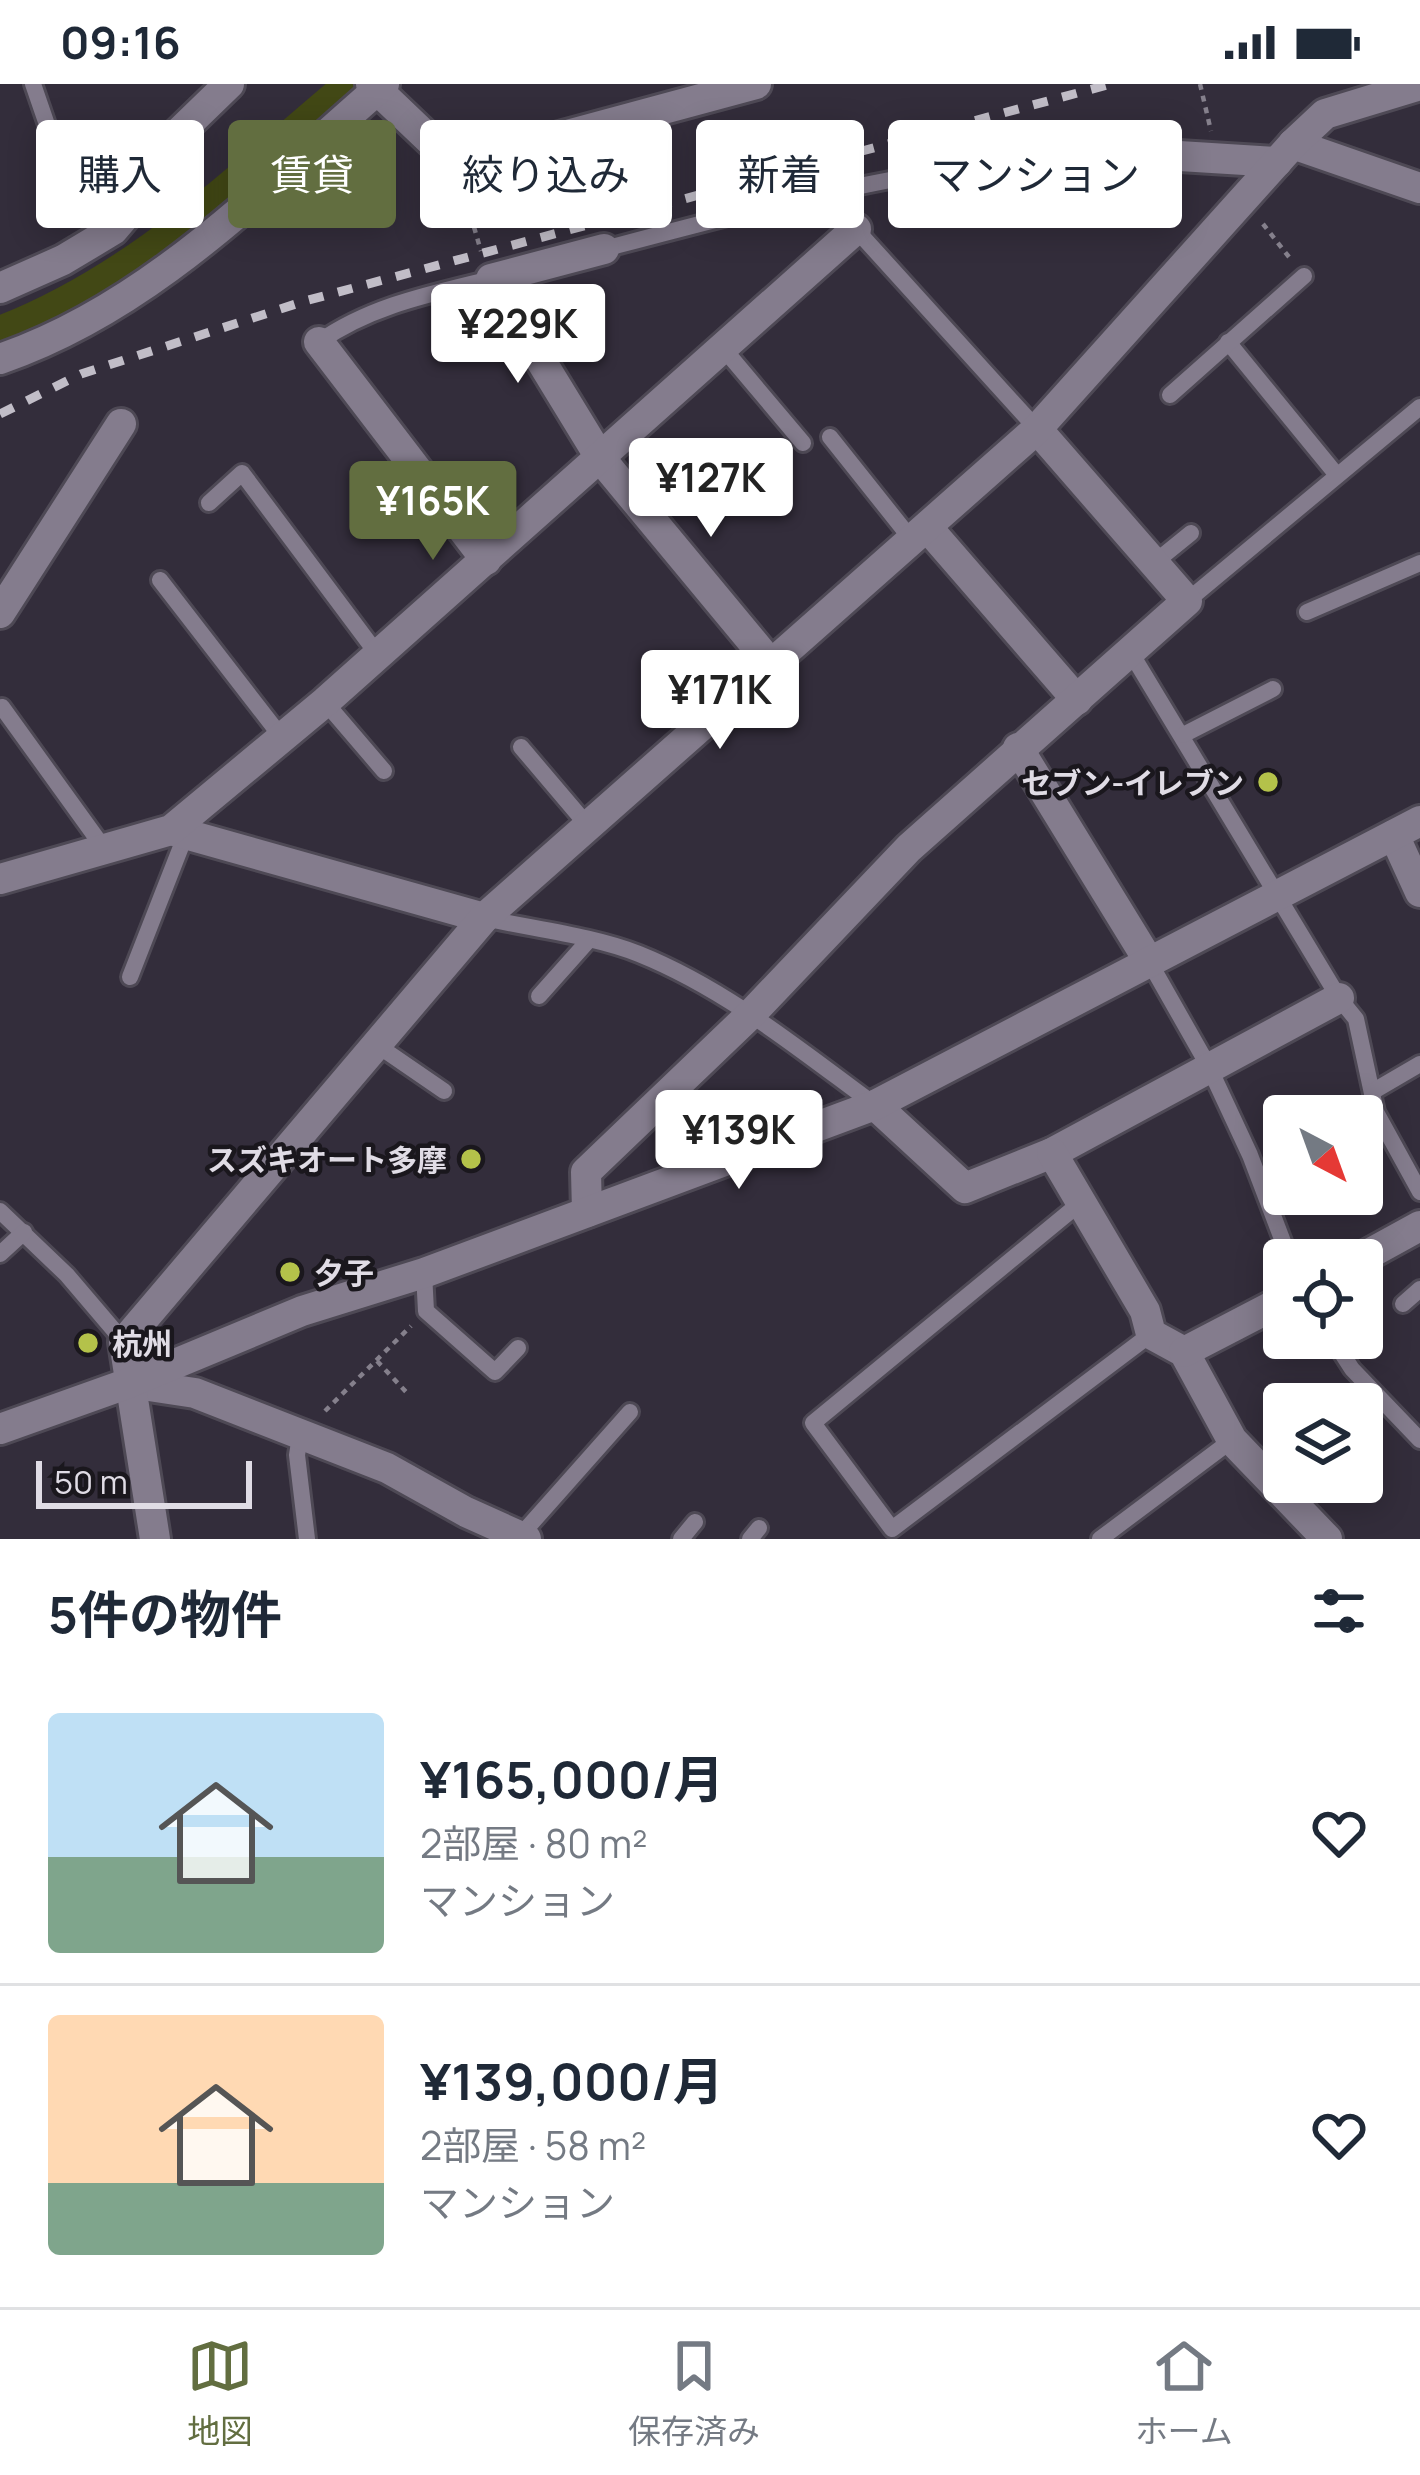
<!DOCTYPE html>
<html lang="ja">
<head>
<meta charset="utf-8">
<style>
  :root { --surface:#fff; --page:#f6f6f7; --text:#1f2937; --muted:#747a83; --line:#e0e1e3; --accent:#626e40 }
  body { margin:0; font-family:Manrope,"Noto Sans JP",sans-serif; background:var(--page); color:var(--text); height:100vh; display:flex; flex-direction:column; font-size:45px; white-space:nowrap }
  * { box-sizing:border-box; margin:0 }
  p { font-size:39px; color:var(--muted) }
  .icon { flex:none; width:66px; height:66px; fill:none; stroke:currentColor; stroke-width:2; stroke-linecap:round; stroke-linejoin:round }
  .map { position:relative; height:1455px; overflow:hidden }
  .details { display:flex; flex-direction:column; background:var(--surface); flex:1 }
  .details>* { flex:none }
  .guide { position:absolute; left:36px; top:36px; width:1350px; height:108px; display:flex; gap:24px }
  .needle { width:78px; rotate:139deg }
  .fabs { position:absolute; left:1263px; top:1011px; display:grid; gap:24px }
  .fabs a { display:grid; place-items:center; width:120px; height:120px; border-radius:12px; background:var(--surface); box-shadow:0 6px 30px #0003; font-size:60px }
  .scale { position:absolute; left:36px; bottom:30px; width:216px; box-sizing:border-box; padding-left:12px; border:6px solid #e0dce5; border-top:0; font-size:33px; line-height:42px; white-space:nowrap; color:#e0dce5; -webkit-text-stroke:9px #1a171d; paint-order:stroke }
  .price { position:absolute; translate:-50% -102px; padding:0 27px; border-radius:12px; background:#fff; color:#222; font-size:39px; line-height:78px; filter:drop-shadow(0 3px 6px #0008) }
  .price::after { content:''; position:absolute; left:50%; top:72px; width:36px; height:27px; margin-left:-18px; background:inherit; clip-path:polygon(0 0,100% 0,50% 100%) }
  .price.on { background:var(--accent); color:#fff }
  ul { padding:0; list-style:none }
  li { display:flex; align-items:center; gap:36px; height:300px; padding:0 48px }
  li+li { border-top:3px solid var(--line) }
  li span { display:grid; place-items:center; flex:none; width:336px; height:240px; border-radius:12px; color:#555 }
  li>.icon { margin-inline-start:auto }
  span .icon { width:144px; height:144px; fill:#fffc; stroke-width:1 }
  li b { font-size:51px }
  h2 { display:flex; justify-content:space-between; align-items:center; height:144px; padding:0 48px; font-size:51px }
  .tag { padding:0 42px; border-radius:12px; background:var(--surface); box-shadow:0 6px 30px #0003; font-size:42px; line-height:108px }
  .tag.on { background:var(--accent); color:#fff }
  .status { display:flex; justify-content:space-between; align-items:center; height:84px; padding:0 60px; background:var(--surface); direction:ltr }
  .status svg { height:33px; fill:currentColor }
  .menu { display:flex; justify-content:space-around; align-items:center; height:168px; border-top:3px solid var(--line); background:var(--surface); font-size:33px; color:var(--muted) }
  .menu a { display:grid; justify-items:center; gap:6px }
  .menu .on { color:var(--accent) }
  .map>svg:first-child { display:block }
</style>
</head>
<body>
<div class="status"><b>09:16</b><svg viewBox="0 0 49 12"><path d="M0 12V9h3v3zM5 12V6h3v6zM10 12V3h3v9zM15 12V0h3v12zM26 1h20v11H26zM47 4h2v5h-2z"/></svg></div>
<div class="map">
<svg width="1420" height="1455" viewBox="0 0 1420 1455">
  <rect width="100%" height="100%" fill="#332d3b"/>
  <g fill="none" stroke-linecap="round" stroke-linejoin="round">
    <path stroke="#424815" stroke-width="30" d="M0,247C139,193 236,94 349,0"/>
    <defs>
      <g id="service">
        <path d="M33,0L55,64"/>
        <path d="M822,108L1037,345"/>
        <path d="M604,165C771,121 941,75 1115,68"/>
        <path d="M319,258C370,222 430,210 491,195"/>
        <path d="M1228,258L1336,390"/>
        <path d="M723,264L803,359"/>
        <path d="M1170,311L1304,192"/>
        <path d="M830,353L912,456"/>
        <path d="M209,419L242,389L378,571"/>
        <path d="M1154,479L1191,449"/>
        <path d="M160,496L283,655"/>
        <path d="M1187,517L1420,323"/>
        <path d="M1307,528L1420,479"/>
        <path d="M1131,569L1339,914L1356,935L1376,1028L1420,1108"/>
        <path d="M325,618L384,687"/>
        <path d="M2,623L103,763"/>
        <path d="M1183,651L1273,605"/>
        <path d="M521,663L588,742"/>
        <path d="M484,834C533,845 594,852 639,870C726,905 800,966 875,1021"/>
        <path d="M1150,879L1209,983L1250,1071L1290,1176"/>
        <path d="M130,893L186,750"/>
        <path d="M539,912L588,857"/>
        <path d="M377,961L444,1007"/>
        <path d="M1372,1008L1420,980"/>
        <path d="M1079,1120L813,1339L892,1445L1151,1250"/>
        <path d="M0,1127L67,1191L124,1258"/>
        <path d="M0,1170L24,1148"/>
        <path d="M424,1189L426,1227L495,1288L518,1264"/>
        <path d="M1403,1220L1420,1205"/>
        <path d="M1332,1254L1352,1285L1420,1356"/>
        <path d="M300,1352L297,1371L307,1455"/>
        <path d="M520,1452L630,1328"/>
        <path d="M681,1455L695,1438"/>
        <path d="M750,1455L759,1444"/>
        <path d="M1100,1455L1232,1356"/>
      </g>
      <g id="minor">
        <path d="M371,0L456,81L465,115"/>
        <path d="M1293,60L1420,104"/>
        <path d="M1115,68L1277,78"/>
        <path d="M456,81L756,0"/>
        <path d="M604,165L491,195L601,375L770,579"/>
        <path d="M0,204L63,176L113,146L136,119L163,64L229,0"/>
        <path d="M319,258L486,476"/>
        <path d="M0,275C152,223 265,102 384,0"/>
        <path d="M927,443L1077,616"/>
        <path d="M0,529L121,340"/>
        <path d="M1018,664L1150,879"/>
        <path d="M171,746L484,834"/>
        <path d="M1394,751L1420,808"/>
        <path d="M0,795L171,746L325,618L856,145"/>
        <path d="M875,1021L965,1104L1052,1069L1339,914"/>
        <path d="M1052,1069L1145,1227L1151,1250L1184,1268L1232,1356L1327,1455"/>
        <path d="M587,1128L586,1088L751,930L909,764L1187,517L1037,345"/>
        <path d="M1358,1176L1420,1142"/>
        <path d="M1184,1268L1284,1216"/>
        <path d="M129,1299L195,1309L387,1384L466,1428L526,1455"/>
        <path d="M155,1455L124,1258L484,834L1037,345L1293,60L1325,30L1420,1"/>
      </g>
      <path id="tertiary" d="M0,1345L129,1299L302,1227L424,1189L875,1021L1420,737"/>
    </defs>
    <use href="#service" stroke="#4e4955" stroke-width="22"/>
    <use href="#minor" stroke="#4e4955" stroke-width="36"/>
    <use href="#tertiary" stroke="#4e4955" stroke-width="36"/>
    <g stroke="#85808c" stroke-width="4.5" stroke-dasharray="6 6" stroke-linecap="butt">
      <path d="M1200,0L1211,47"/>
      <path d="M1263,140L1289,173"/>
      <path d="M474,143L481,167"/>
      <path d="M377,1277L409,1311"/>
      <path d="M325,1327L411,1242"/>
    </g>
    <use href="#service" stroke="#847c8d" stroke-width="16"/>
    <use href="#minor" stroke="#847c8d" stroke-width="30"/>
    <use href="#tertiary" stroke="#847c8d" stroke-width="30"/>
    <path stroke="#c1bdc7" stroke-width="9" stroke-dasharray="15 15" stroke-linecap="butt" d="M0,330L81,290L305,217L1111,0"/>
  </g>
  <g fill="#b4c24a" stroke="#1a171d" stroke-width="4.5">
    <circle cx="1268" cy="698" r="12"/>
    <circle cx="471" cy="1075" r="12"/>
    <circle cx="290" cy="1188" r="12"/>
    <circle cx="88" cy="1259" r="12"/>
  </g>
  <g text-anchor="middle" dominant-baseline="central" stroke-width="9" stroke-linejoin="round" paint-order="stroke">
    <g font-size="30" font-weight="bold" fill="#e0dce5" stroke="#1a171d" text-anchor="end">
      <text x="1244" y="698">セブン-イレブン</text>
      <text x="447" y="1075">スズキオート多摩</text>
      <text x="314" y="1188" text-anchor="start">夕子</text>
      <text x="112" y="1259" text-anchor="start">杭州</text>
    </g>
  </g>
</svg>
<div class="fabs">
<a><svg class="needle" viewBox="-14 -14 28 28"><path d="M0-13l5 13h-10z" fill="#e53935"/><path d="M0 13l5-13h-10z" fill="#747a83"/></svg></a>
<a><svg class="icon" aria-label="locate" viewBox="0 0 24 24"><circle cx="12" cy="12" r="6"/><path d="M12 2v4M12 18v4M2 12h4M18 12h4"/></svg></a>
<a><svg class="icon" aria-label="layers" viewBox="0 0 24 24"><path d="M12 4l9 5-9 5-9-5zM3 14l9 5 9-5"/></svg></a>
</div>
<div class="scale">50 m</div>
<b class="price" style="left:518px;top:302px">¥229K</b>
<b class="price" style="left:711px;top:456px">¥127K</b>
<b class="price on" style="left:433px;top:479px">¥165K</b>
<b class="price" style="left:720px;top:668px">¥171K</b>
<b class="price" style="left:739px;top:1108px">¥139K</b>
<div class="guide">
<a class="tag">購入</a>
<a class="tag on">賃貸</a>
<a class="tag">絞り込み</a>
<a class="tag">新着</a>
<a class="tag">マンション</a>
</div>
</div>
<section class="details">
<h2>5件の物件<svg class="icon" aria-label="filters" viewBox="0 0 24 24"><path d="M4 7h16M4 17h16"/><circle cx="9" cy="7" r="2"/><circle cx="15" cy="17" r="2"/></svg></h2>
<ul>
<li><span style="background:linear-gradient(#bfe0f5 60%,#7fa58c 0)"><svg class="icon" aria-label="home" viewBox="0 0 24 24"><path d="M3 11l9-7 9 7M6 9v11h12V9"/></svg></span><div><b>¥165,000/月</b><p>2部屋 · 80 m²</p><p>マンション</p></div><svg class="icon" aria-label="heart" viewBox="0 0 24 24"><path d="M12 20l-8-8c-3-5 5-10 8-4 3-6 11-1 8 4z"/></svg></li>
<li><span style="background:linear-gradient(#ffd9b3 70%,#7fa58c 0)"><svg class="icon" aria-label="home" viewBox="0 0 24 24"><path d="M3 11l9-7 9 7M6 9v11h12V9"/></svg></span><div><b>¥139,000/月</b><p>2部屋 · 58 m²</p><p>マンション</p></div><svg class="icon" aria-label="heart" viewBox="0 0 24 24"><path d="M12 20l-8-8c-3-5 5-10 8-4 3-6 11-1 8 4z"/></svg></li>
</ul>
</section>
<nav class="menu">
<a class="on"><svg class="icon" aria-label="map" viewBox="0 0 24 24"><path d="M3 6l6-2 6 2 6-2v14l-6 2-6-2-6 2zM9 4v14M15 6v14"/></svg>地図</a>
<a><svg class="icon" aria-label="saved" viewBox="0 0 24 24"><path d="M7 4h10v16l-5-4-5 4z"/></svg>保存済み</a>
<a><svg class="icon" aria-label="home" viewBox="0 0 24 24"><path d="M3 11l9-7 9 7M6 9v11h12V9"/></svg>ホーム</a>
</nav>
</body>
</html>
